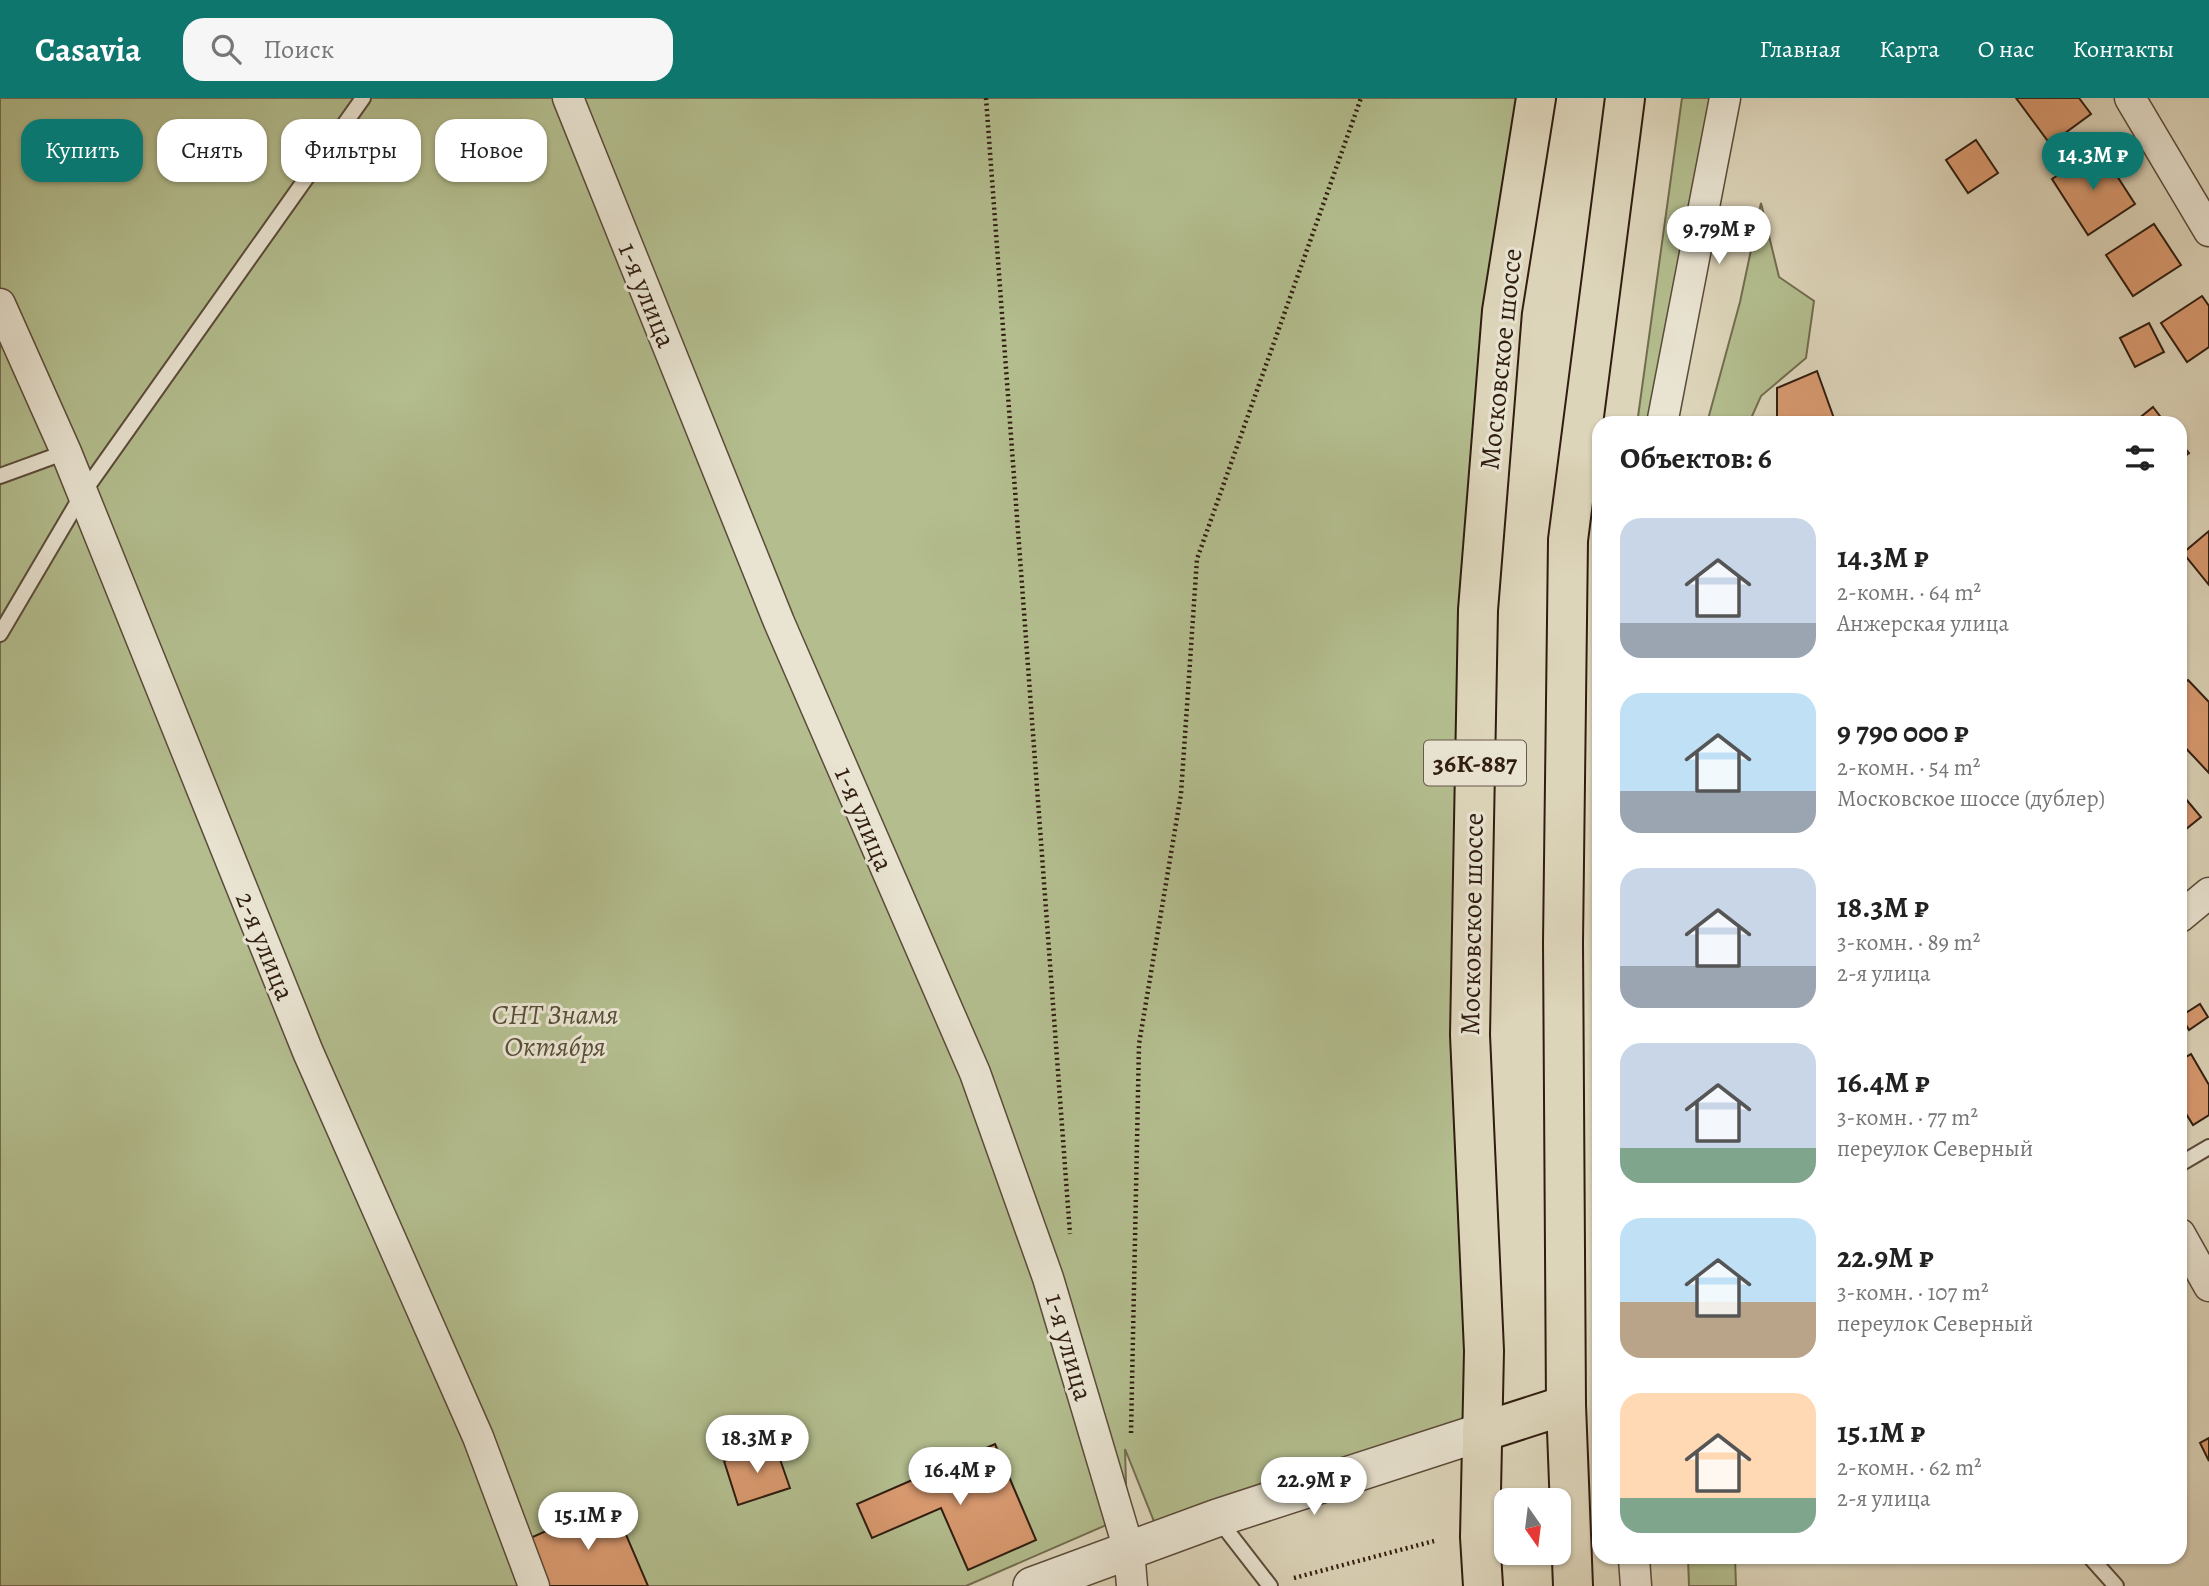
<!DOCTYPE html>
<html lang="ru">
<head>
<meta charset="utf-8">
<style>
  :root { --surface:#fff; --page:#f6f6f6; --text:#222; --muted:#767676; --accent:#0f766e }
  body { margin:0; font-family:Alegreya,serif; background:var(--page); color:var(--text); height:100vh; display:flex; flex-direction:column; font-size:26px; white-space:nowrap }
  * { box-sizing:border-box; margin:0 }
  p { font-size:23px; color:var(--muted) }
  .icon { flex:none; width:38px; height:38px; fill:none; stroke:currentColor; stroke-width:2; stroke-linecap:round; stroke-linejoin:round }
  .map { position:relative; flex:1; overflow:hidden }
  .panel { position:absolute; left:1592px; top:318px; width:595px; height:1148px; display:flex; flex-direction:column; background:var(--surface); border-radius:21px; box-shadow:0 2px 5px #0004 }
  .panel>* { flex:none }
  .banner { position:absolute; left:21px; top:21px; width:665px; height:63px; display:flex; gap:14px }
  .needle { width:46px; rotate:166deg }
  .tools { position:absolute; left:1494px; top:1390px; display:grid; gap:14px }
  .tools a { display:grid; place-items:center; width:77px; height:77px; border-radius:14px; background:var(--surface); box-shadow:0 2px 5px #0004; font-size:35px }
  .price { position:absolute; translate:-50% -60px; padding:0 16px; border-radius:24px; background:#fff; color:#222; font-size:23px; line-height:46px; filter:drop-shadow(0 2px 4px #0008) }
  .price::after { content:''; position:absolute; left:50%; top:42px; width:21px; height:16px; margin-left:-10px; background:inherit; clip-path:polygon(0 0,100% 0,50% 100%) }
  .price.selected { background:var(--accent); color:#fff }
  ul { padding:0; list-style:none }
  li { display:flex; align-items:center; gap:21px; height:175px; padding:0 28px }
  li span { display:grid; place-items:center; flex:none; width:196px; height:140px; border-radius:21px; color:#555 }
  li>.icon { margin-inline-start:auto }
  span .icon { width:84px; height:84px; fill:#fffc; stroke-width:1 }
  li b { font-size:30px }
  h2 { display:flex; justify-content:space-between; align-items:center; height:84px; padding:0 28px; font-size:30px }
  .chip { padding:0 24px; border-radius:21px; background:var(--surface); box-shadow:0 2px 5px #0004; font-size:24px; line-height:63px }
  .chip.selected { background:var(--accent); color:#fff }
  header { display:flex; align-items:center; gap:42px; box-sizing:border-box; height:98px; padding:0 35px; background:var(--accent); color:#fff }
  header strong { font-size:33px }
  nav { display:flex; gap:38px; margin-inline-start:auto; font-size:24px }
  .search { width:490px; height:63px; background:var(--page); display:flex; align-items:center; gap:18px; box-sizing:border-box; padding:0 24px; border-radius:21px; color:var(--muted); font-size:26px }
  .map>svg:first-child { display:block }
</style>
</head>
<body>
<header>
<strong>Casavia</strong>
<div class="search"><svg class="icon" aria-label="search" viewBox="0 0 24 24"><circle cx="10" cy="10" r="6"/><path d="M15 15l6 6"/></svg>Поиск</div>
<nav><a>Главная</a><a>Карта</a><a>О нас</a><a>Контакты</a></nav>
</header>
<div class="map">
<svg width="2209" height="1488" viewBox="0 0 2209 1488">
  <rect width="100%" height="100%" fill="#ddd5ba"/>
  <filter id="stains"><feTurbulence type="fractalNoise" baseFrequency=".00286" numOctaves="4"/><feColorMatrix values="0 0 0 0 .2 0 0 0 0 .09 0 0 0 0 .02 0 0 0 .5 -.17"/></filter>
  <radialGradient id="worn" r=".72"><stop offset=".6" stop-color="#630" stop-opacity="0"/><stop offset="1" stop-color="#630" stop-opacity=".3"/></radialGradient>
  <g fill="#b3bd8e" stroke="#726d4f" stroke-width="2">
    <path d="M0,0H1546L1500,240L1482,1334L1161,1441L1125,1351L1127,1418L966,1488H0Z"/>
    <path d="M1682,0H1719L1655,325L1637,326Z"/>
    <path d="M1761,105L1779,179L1814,203L1806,260L1761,298L1749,325H1707L1740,204Z"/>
    <path d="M1688,1460H1735L1736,1488H1689Z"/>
  </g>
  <g fill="#d99a70" stroke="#301d10" stroke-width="2">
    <path d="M2016,0H2079L2091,16L2050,46Z"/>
    <path d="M1976,42L1998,75L1968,95L1946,62Z"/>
    <path d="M2099,50L2135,106L2088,137L2052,81Z"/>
    <path d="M2154,126L2181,167L2133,198L2106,157Z"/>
    <path d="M2202,198L2209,208V249L2187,264L2161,225Z"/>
    <path d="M2149,225L2164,254L2135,269L2120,240Z"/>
    <path d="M1817,273L1836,326H1777V290Z"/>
    <path d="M2153,309L2166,326H2132Z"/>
    <path d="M2180,344L2189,355L2180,362Z"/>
    <path d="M2209,433V487L2183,455Z"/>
    <path d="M2188,582L2209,604V675L2180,644V588Z"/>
    <path d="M2180,694L2201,719L2180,736Z"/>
    <path d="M2200,906L2208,919L2189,932L2181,918Z"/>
    <path d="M2191,956L2209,987V1017L2193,1027L2180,1006V962Z"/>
    <path d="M2209,1340V1363L2200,1345Z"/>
    <path d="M995,1346L1036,1442L968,1472L941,1410L872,1440L857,1406Z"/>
    <path d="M775,1347L790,1390L738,1407L724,1363Z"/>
    <path d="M612,1404L648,1488H548L528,1441Z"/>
  </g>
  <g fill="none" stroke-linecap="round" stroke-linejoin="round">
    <defs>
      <g id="service">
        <path d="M0,378L66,354"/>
        <path d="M0,536L83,395L363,0"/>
        <path d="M2180,1066L2209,1049"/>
        <path d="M1218,1421L1270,1488"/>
        <path d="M2091,1460L2116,1488"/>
      </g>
      <g id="minor">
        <path d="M568,0L779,524L975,975L1048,1180L1129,1452L1132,1488"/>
        <path d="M2130,0L2209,133"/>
        <path d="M0,206L66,354L308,954L478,1339L534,1488"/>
        <path d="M1662,326L1725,0"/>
        <path d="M2180,819L2209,795"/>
        <path d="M2180,1136L2209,1188"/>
        <path d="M1634,1460L1636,1488"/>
      </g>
      <path id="tertiary" d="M1032,1488L1217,1420L1482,1334"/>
      <g id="primary">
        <path d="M1482,1334L1566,1307"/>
        <path d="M1483,1488L1480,1439L1484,1253L1470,937L1478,512L1502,213L1536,0"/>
        <path d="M1573,1488L1566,1307L1563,845L1568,442L1625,0"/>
      </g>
    </defs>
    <use href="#service" stroke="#5b4b3a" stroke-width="18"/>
    <use href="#minor" stroke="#5b4b3a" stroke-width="33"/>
    <use href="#tertiary" stroke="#5b4b3a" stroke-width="40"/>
    <use href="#primary" stroke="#301d10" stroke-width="42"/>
    <g stroke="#301d10" stroke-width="4.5" stroke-dasharray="2 3.5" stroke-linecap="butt">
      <path d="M986,0L1070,1136"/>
      <path d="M1131,1335L1139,946L1181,696L1197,461L1361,0"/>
      <path d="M1294,1480L1434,1443"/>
    </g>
    <use href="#service" stroke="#e9e4d2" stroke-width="14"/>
    <use href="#minor" stroke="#e9e4d2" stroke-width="30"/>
    <use href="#tertiary" stroke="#e9e4d2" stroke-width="37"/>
    <use href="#primary" stroke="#ddd5ba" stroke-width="38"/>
  </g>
  <g text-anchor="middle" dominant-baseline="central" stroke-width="6" stroke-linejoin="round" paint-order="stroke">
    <rect fill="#e9e4d2" stroke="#68594a" stroke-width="2" x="1424" y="642.5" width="102" height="45" rx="5"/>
    <g font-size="26" font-weight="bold" fill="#301d10">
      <text x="1475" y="665">36К-887</text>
    </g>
    <g font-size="28" fill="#301d10" stroke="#e9e4d2">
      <text transform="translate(647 197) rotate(68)">1-я улица</text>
      <text transform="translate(1501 261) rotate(-84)">Московское шоссе</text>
      <text transform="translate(864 721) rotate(67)">1-я улица</text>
      <text transform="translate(1472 826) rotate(-89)">Московское шоссе</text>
      <text transform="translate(265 848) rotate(68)">2-я улица</text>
      <text transform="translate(1069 1249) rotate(74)">1-я улица</text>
    </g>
    <g font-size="28" font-style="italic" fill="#574d36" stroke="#e9e4d2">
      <text x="555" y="917">СНТ Знамя<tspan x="555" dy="32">Октября</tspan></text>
    </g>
  </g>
  <rect width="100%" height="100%" filter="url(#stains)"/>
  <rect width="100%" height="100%" fill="url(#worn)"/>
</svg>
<div class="tools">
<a><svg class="needle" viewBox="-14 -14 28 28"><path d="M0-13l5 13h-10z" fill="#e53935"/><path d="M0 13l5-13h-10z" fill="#767676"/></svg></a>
</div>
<b class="price selected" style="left:2093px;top:94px">14.3M ₽</b>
<b class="price" style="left:1719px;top:168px">9.79M ₽</b>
<b class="price" style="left:757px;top:1377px">18.3M ₽</b>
<b class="price" style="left:960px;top:1409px">16.4M ₽</b>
<b class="price" style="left:1314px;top:1419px">22.9M ₽</b>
<b class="price" style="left:588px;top:1454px">15.1M ₽</b>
<div class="banner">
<a class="chip selected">Купить</a>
<a class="chip">Снять</a>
<a class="chip">Фильтры</a>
<a class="chip">Новое</a>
</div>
<section class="panel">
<h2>Объектов: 6<svg class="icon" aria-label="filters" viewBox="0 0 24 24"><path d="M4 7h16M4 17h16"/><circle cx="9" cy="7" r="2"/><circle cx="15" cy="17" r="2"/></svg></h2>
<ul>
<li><span style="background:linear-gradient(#c9d6e8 75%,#9aa5b1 0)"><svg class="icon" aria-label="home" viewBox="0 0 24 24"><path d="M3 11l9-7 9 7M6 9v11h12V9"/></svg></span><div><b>14.3M ₽</b><p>2-комн. · 64 m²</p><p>Анжерская улица</p></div></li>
<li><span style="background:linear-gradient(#bfe0f5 70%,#9aa5b1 0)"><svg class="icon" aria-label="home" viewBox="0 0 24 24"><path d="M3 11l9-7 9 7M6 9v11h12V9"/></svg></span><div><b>9 790 000 ₽</b><p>2-комн. · 54 m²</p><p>Московское шоссе (дублер)</p></div></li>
<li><span style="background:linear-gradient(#c9d6e8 70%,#9aa5b1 0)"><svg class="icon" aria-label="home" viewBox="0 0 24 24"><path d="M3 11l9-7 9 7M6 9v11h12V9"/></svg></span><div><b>18.3M ₽</b><p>3-комн. · 89 m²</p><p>2-я улица</p></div></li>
<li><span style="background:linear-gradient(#c9d6e8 75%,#7fa58c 0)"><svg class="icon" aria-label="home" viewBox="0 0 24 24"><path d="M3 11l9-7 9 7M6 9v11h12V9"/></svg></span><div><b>16.4M ₽</b><p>3-комн. · 77 m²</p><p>переулок Северный</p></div></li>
<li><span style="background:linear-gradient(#bfe0f5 60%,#b9a48a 0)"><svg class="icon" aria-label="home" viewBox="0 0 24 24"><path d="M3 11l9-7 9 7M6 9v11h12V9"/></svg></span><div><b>22.9M ₽</b><p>3-комн. · 107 m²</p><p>переулок Северный</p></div></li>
<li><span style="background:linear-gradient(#ffd9b3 75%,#7fa58c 0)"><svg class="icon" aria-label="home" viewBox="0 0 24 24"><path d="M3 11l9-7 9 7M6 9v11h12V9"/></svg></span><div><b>15.1M ₽</b><p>2-комн. · 62 m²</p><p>2-я улица</p></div></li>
</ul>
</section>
</div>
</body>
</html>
